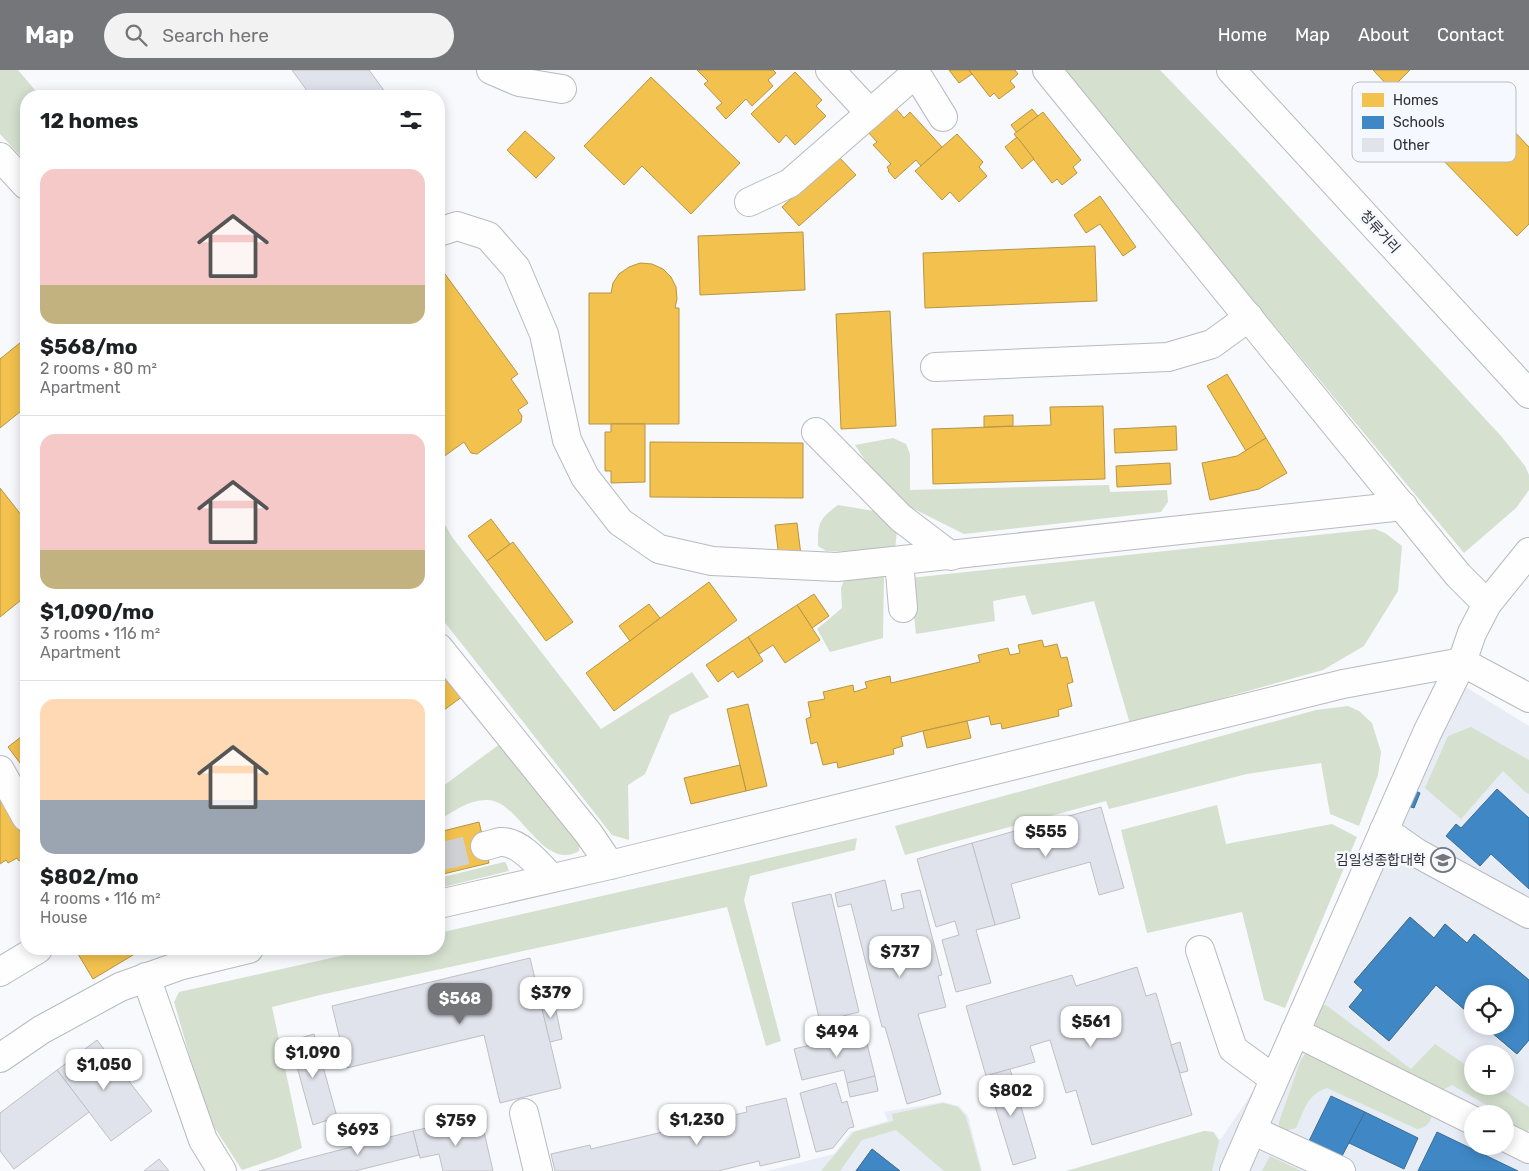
<!DOCTYPE html>
<html lang="en">
<head>
<meta charset="utf-8">
<style>
  :root { --surface:#fff; --page:#f2f2f2; --text:#202124; --muted:#757577; --line:#e0e0e0; --accent:#747679 }
  body { margin:0; font-family:Rubik,"Noto Sans KR",sans-serif; background:var(--page); color:var(--text); height:100vh; display:flex; flex-direction:column; font-size:19px; white-space:nowrap }
  * { box-sizing:border-box; margin:0 }
  p { font-size:16px; color:var(--muted) }
  .icon { flex:none; width:28px; height:28px; fill:none; stroke:currentColor; stroke-width:2; stroke-linecap:round; stroke-linejoin:round }
  .map { position:relative; flex:1; overflow:hidden }
  .drawer { position:absolute; left:20px; top:20px; width:425px; height:865px; display:flex; flex-direction:column; background:var(--surface); border-radius:20px; box-shadow:0 2px 12px #0003 }
  .drawer>* { flex:none }
  .fabs { position:absolute; left:1464px; top:915px; display:grid; gap:10px }
  .fabs a { display:grid; place-items:center; width:50px; height:50px; border-radius:50%; background:var(--surface); box-shadow:0 2px 12px #0003; font-size:25px }
  .price { position:absolute; translate:-50% -42px; padding:0 11px; border-radius:10px; background:#fff; color:#222; font-size:16px; line-height:32px; filter:drop-shadow(0 1px 2px #0008) }
  .price::after { content:''; position:absolute; left:50%; top:30px; width:15px; height:11px; margin-left:-8px; background:inherit; clip-path:polygon(0 0,100% 0,50% 100%) }
  .price.on { background:var(--accent); color:#fff }
  ul { padding:0; list-style:none }
  li { display:grid; align-content:center; gap:10px; height:265px; padding:0 20px }
  li+li { border-top:1px solid var(--line) }
  li span { display:grid; place-items:center; height:155px; border-radius:15px; color:#555 }
  li>.icon { margin-inline-start:auto }
  span .icon { width:90px; height:90px; fill:#fffc; stroke-width:1 }
  li b { font-size:21px }
  h2 { display:flex; justify-content:space-between; align-items:center; height:60px; padding:0 20px; font-size:21px }
  header { display:flex; align-items:center; gap:30px; box-sizing:border-box; height:70px; padding:0 25px; background:var(--accent); color:#fff }
  header strong { font-size:24px }
  nav { display:flex; gap:28px; margin-inline-start:auto; font-size:18px }
  .search { width:350px; height:45px; background:var(--page); display:flex; align-items:center; gap:12px; box-sizing:border-box; padding:0 18px; border-radius:28px; color:var(--muted); font-size:19px }
  .map>svg:first-child { display:block }
</style>
</head>
<body>
<header>
<strong>Map</strong>
<div class="search"><svg class="icon" aria-label="search" viewBox="0 0 24 24"><circle cx="10" cy="10" r="6"/><path d="M15 15l6 6"/></svg>Search here</div>
<nav><a>Home</a><a>Map</a><a>About</a><a>Contact</a></nav>
</header>
<div class="map">
<svg width="1529" height="1101" viewBox="0 0 1529 1101">
  <rect width="100%" height="100%" fill="#f7f9fc"/>
  <g fill="#e7ecf5" fill-rule="evenodd">
    <path d="M1440,601L1529,656V1101H1065L1204,1061L1214,1062L1219,1069H1221L1258,1014ZM1472,924H1505V956H1472ZM1472,984H1505V1016H1472ZM1472,1044H1505V1076H1472Z"/>
    <path d="M943,1032L959,1036L968,1046L982,1101H767L834,1084L851,1062L888,1051L884,1042Z"/>
  </g>
  <g fill="#d5e0cf">
    <path d="M0,0H18L40,26H26V92L0,64Z"/>
    <path d="M1061,0H1160L1235,78L1501,366L1525,396L1529,405V420L1516,438L1464,483Z"/>
    <path d="M893,368L906,374L910,384V420L1109,415L1110,422L1167,420L1168,432L1161,442L964,464L908,436L868,395L855,375Z"/>
    <path d="M838,435L880,442L897,461L895,479L874,482L826,481L818,476C818,453 818,450 838,435Z"/>
    <path d="M439,444L452,467L601,659L692,602L709,627L670,645L645,704L628,715L629,770L612,765L439,545Z"/>
    <path d="M1375,459L1385,463L1402,476L1398,521L1364,576L1323,600L1130,654L1094,531L1032,545L1025,525L993,531L995,551L916,564L910,508Z"/>
    <path d="M884,506L883,568L830,582L817,559L842,538L841,518L845,508Z"/>
    <path d="M1348,636L1359,641L1372,653L1381,682L1378,705L1359,756L1330,744L1321,693L1247,704L1109,739L1106,731L905,785L895,756L1316,640Z"/>
    <path d="M1471,657L1529,690V724L1524,721L1503,701L1461,749L1425,718L1448,666Z"/>
    <path d="M504,671L580,773L579,781C542,802 520,731 488,730C470,729 454,741 439,750V719Z"/>
    <path d="M1217,735L1226,774L1332,754L1357,767L1285,938L1264,930L1242,842L1147,863L1121,760Z"/>
    <path d="M857,768L855,780L750,806L744,830L781,971L766,976L727,837L320,925L272,937L302,1078L280,1087L242,1100L207,1046L174,932L179,922L371,879H439V863Z"/>
    <path d="M504,792L506,793L509,801L439,818V808Z"/>
    <path d="M1326,935L1411,999L1435,974L1472,999V1016H1498L1529,1037V1059L1522,1071L1505,1062V1044H1495V1040L1452,1015L1432,1026L1312,963L1322,936Z"/>
    <path d="M1309,980L1435,1039C1431,1049 1429,1058 1417,1059L1327,1018C1307,1024 1304,1041 1296,1058L1285,1061L1279,1056V1052L1300,992L1305,984Z"/>
    <path d="M943,1033L958,1037L966,1047L981,1101H944L896,1060L862,1070L840,1101H821L854,1062L893,1051L892,1044Z"/>
    <path d="M1204,1061L1213,1062L1219,1071L1212,1101H1067Z"/>
    <path d="M1270,1086L1301,1101H1262Z"/>
  </g>
  <g fill="#f2c14e" stroke="#b79546">
    <path d="M697,0H773L776,3L768,10L773,16L752,36L746,29L726,49L716,38L722,33L704,14L708,11Z"/>
    <path d="M949,0H969L972,4L959,13Z"/>
    <path d="M969,0H1015L1018,4L1010,11L1015,17L999,29L994,23L990,27Z"/>
    <path d="M1373,0H1410L1391,19Z"/>
    <path d="M795,2L822,30L816,36L826,46L795,75L786,65L779,73L751,44Z"/>
    <path d="M651,7L740,93L691,144L642,96L624,115L584,76Z"/>
    <path d="M1482,28L1529,77V154L1517,166L1438,85L1460,63L1453,56Z"/>
    <path d="M894,36L904,48L910,42L942,77L921,96L916,90L895,109L888,101L889,100L887,97L891,94L873,75L877,72L867,61Z"/>
    <path d="M1032,39L1038,46L1017,63L1011,55Z"/>
    <path d="M1043,42L1081,90L1073,97L1077,103L1062,115L1057,109L1052,113L1014,64Z"/>
    <path d="M525,61L555,88L536,108L507,80Z"/>
    <path d="M957,64L983,92L979,97L987,106L959,132L950,122L942,130L915,101Z"/>
    <path d="M1017,67L1034,89L1022,99L1005,77Z"/>
    <path d="M838,86L856,105L799,156L782,137Z"/>
    <path d="M1100,126L1136,177L1123,186L1100,154L1086,163L1074,145Z"/>
    <path d="M803,162L805,220L700,225L698,166Z"/>
    <path d="M1095,176L1097,231L925,238L923,183Z"/>
    <path d="M640,193L652,194L663,199L671,207L676,217L677,229L675,238H679V354H589V223H611L613,213L619,204L629,197Z"/>
    <path d="M445,204L518,304L511,309L528,333L518,340L522,346L521,352L477,384L471,383L464,372L439,390V209Z"/>
    <path d="M890,241L896,356L841,359L836,244Z"/>
    <path d="M26,268V337L0,358V289Z"/>
    <path d="M1227,304L1266,368L1246,381L1207,316Z"/>
    <path d="M1103,336L1105,409L933,414L932,359L1051,355L1050,337Z"/>
    <path d="M1013,345V356L984,357V346Z"/>
    <path d="M611,354H645V412L611,413V401H605V362H611Z"/>
    <path d="M1176,356L1177,380L1115,383L1114,359Z"/>
    <path d="M1266,368L1287,403L1259,419L1210,430L1202,393L1237,386Z"/>
    <path d="M650,372L803,373V428L650,427Z"/>
    <path d="M1170,393L1171,414L1117,417L1116,396Z"/>
    <path d="M0,418L26,451V526L0,547Z"/>
    <path d="M491,449L510,474L487,491L468,466Z"/>
    <path d="M797,453L801,485L779,488L775,455Z"/>
    <path d="M513,472L573,552L546,571L487,491Z"/>
    <path d="M709,512L737,550L614,641L586,603Z"/>
    <path d="M814,524L829,546L812,558L797,535Z"/>
    <path d="M649,534L660,548L630,571L619,556Z"/>
    <path d="M797,535L820,570L785,593L773,575L759,584L748,567Z"/>
    <path d="M748,567L763,591L738,608L733,601L718,612L706,595Z"/>
    <path d="M1042,570L1044,577L1057,574L1061,588L1067,587L1073,612L1067,614L1072,636L1058,640L1059,646L1002,659L1001,653L991,655L989,646L923,661L901,667L903,676L893,679L894,684L838,698L837,692L823,695L817,672L811,674L806,649L811,647L808,632L825,629L823,622L853,615L854,622L867,618L865,612L890,606L891,613L980,592L978,585L1008,578L1010,585L1020,583L1018,575Z"/>
    <path d="M439,594L463,626L440,643L439,642Z"/>
    <path d="M748,634L767,716L746,721L727,639Z"/>
    <path d="M967,651L971,668L927,678L923,661Z"/>
    <path d="M26,663V695L23,697L8,677Z"/>
    <path d="M740,695L746,721L691,734L684,708Z"/>
    <path d="M0,727L26,771V787L19,791L17,788L8,793L6,790L0,794Z"/>
    <path d="M479,752L489,793L439,805V762Z"/>
    <path d="M1410,847L1434,868L1445,854L1467,873L1474,864L1529,910V970L1517,984L1484,956H1505V924H1472V946L1436,915L1389,971L1349,937L1363,920L1354,912Z"/>
    <path d="M75,879H143L93,909Z"/>
    <path d="M872,1079L900,1101H856Z"/>
  </g>
  <g fill="#3f88c5" stroke="#3a6d99">
    <path d="M1411,719L1420,723L1414,738L1405,735Z"/>
    <path d="M1497,719L1529,748V819L1491,784L1480,796L1446,766L1456,754L1461,758Z"/>
    <path d="M1410,847L1434,868L1445,854L1467,873L1474,864L1529,910V970L1517,984L1484,956H1505V924H1472V946L1436,915L1389,971L1349,937L1363,920L1354,912Z"/>
    <path d="M1331,1026L1365,1042L1341,1088L1308,1073Z"/>
    <path d="M1365,1042L1418,1068L1404,1099L1349,1073Z"/>
    <path d="M1437,1062L1518,1101H1418Z"/>
    <path d="M872,1079L900,1101H856Z"/>
  </g>
  <g fill="#e1e3ec" stroke="#bec0c3">
    <path d="M292,0H369L388,26H311Z"/>
    <path d="M1101,737L1124,818L1099,825L1090,792L1011,814L1020,848L995,855L972,773Z"/>
    <path d="M972,773L995,855L976,860L991,913L956,922L942,870L959,865L955,851L936,857L917,789Z"/>
    <path d="M885,810L892,841L904,838L901,824L920,820L942,905L938,906L946,937L918,944L941,1024L907,1034L885,957H882L851,834L838,837L835,823Z"/>
    <path d="M831,824L859,942L820,952L792,833Z"/>
    <path d="M530,888L561,1018L500,1033L484,965L347,998L332,936Z"/>
    <path d="M1137,897L1146,926L1156,923L1192,1045L1092,1075L1076,1020L1066,1023L1050,970L1030,976L1035,992L986,1006L966,936L1072,905L1076,916Z"/>
    <path d="M553,927L562,969L550,972L540,930Z"/>
    <path d="M864,962L875,1006L847,1013L844,1000L802,1010L794,979Z"/>
    <path d="M314,964L337,1047L313,1055L290,971Z"/>
    <path d="M97,970L152,1041L111,1071L57,1000Z"/>
    <path d="M1180,972L1188,1001L1180,1003L1171,975Z"/>
    <path d="M1010,999L1036,1088L1013,1095L986,1006Z"/>
    <path d="M57,1000L89,1042L14,1099L0,1081V1043Z"/>
    <path d="M875,1006L878,1021L850,1027L847,1013Z"/>
    <path d="M836,1013L842,1033L847,1031L854,1057L849,1058L833,1078L816,1082L800,1023Z"/>
    <path d="M786,1028L800,1087L760,1096L759,1091L718,1101H555L551,1084L590,1075L591,1079L747,1042L746,1037Z"/>
    <path d="M482,1053L493,1101H443L439,1084L420,1088L413,1061L445,1054L446,1061Z"/>
    <path d="M413,1061L419,1085L355,1101H259Z"/>
    <path d="M159,1089L169,1101H144Z"/>
  </g>
  <g fill="none" stroke-linecap="round" stroke-linejoin="round">
    <path stroke="#cfd1d4" stroke-width="28" stroke-dasharray="28 14" stroke-linecap="butt" d="M439,787L485,776"/>
    <defs>
      <g id="minor">
        <path d="M491,0L519,12L562,19"/>
        <path d="M830,0L870,43"/>
        <path d="M914,0L943,47"/>
        <path d="M1047,0L1458,505L1487,534"/>
        <path d="M0,87L26,115"/>
        <path d="M749,132L790,113L916,3"/>
        <path d="M439,162L457,156L488,166L516,198L544,264L567,370L585,407L620,452L659,479L712,491L837,497L1403,436"/>
        <path d="M935,297L1168,287L1212,274L1249,247"/>
        <path d="M816,362L901,448L951,486"/>
        <path d="M899,491L903,538"/>
        <path d="M439,578L589,764L610,795"/>
        <path d="M0,700L26,747"/>
        <path d="M1384,760L1417,783L1529,844"/>
        <path d="M485,776C490,775 495,773 500,772C519,770 540,796 551,808"/>
        <path d="M439,834L610,795L1343,614L1462,592"/>
        <path d="M1200,880L1233,979L1274,1009"/>
        <path d="M0,902L38,879"/>
        <path d="M146,907L203,1070L222,1101"/>
        <path d="M1295,962L1472,1050"/>
        <path d="M0,988L41,960L120,917L179,896L249,879"/>
        <path d="M524,1043L538,1101"/>
        <path d="M1252,1060L1341,1101"/>
        <path d="M1505,1067L1529,1079"/>
        <path d="M1234,1101L1427,663L1462,592"/>
      </g>
      <g id="major">
        <path d="M1231,0L1529,324"/>
        <path d="M1529,482L1487,534L1472,563L1462,592L1529,628"/>
      </g>
    </defs>
    <use href="#minor" stroke="#b8babd" stroke-width="30"/>
    <use href="#major" stroke="#b8babd" stroke-width="30"/>
    <use href="#minor" stroke="#fefeff" stroke-width="28"/>
    <use href="#major" stroke="#fefeff" stroke-width="28"/>
  </g>
  <defs>
    <symbol id="university-ring" viewBox="-11 -11 22 22"><circle r="9.5" fill="#f5f8fe" stroke="#747679" stroke-width="1.5"/><path d="M0-5L7-2L0 1L-7-2ZM-4 1L0 2.5L4 1V4Q0 6-4 4Z" fill="#747679"/></symbol>
  </defs>
  <g fill-rule="evenodd">
    <use href="#university-ring" x="1429" y="776" width="28" height="28"/>
  </g>
  <g text-anchor="middle" dominant-baseline="central" stroke-width="5" stroke-linejoin="round" paint-order="stroke">
    <g font-size="14" fill="#2e2f33" stroke="#f5f8fe">
      <text transform="translate(1380 162) rotate(48)">청류거리</text>
    </g>
    <g font-size="14" fill="#2e2f33" stroke="#f5f8fe" text-anchor="end">
      <text x="1426" y="790">김일성종합대학</text>
    </g>
  </g>
  <rect x="1352" y="12" width="164" height="80" rx="8" fill="#f5f8fe" stroke="#b9bcc1" stroke-width="1"/>
  <rect x="1362" y="23" width="22" height="14" fill="#f2c14e"/>
  <rect x="1362" y="46" width="22" height="13" fill="#3f88c5"/>
  <rect x="1362" y="68" width="22" height="14" fill="#e1e3ec"/>
  <g font-size="14" fill="#2e2f33">
    <text x="1393" y="35">Homes</text>
    <text x="1393" y="57">Schools</text>
    <text x="1393" y="80">Other</text>
  </g>
</svg>
<div class="fabs">
<a><svg class="icon" aria-label="locate" viewBox="0 0 24 24"><circle cx="12" cy="12" r="6"/><path d="M12 2v4M12 18v4M2 12h4M18 12h4"/></svg></a>
<a>+</a>
<a>−</a>
</div>
<b class="price" style="left:1046px;top:788px">$555</b>
<b class="price" style="left:900px;top:908px">$737</b>
<b class="price" style="left:551px;top:949px">$379</b>
<b class="price on" style="left:460px;top:955px">$568</b>
<b class="price" style="left:1091px;top:978px">$561</b>
<b class="price" style="left:837px;top:988px">$494</b>
<b class="price" style="left:313px;top:1009px">$1,090</b>
<b class="price" style="left:104px;top:1021px">$1,050</b>
<b class="price" style="left:1011px;top:1047px">$802</b>
<b class="price" style="left:697px;top:1076px">$1,230</b>
<b class="price" style="left:456px;top:1077px">$759</b>
<b class="price" style="left:358px;top:1086px">$693</b>
<section class="drawer">
<h2>12 homes<svg class="icon" aria-label="filters" viewBox="0 0 24 24"><path d="M4 7h16M4 17h16"/><circle cx="9" cy="7" r="2"/><circle cx="15" cy="17" r="2"/></svg></h2>
<ul>
<li><span style="background:linear-gradient(#f6c9c9 75%,#c2b280 0)"><svg class="icon" aria-label="home" viewBox="0 0 24 24"><path d="M3 11l9-7 9 7M6 9v11h12V9"/></svg></span><div><b>$568/mo</b><p>2 rooms · 80 m²</p><p>Apartment</p></div></li>
<li><span style="background:linear-gradient(#f6c9c9 75%,#c2b280 0)"><svg class="icon" aria-label="home" viewBox="0 0 24 24"><path d="M3 11l9-7 9 7M6 9v11h12V9"/></svg></span><div><b>$1,090/mo</b><p>3 rooms · 116 m²</p><p>Apartment</p></div></li>
<li><span style="background:linear-gradient(#ffd9b3 65%,#9aa5b1 0)"><svg class="icon" aria-label="home" viewBox="0 0 24 24"><path d="M3 11l9-7 9 7M6 9v11h12V9"/></svg></span><div><b>$802/mo</b><p>4 rooms · 116 m²</p><p>House</p></div></li>
</ul>
</section>
</div>
</body>
</html>
